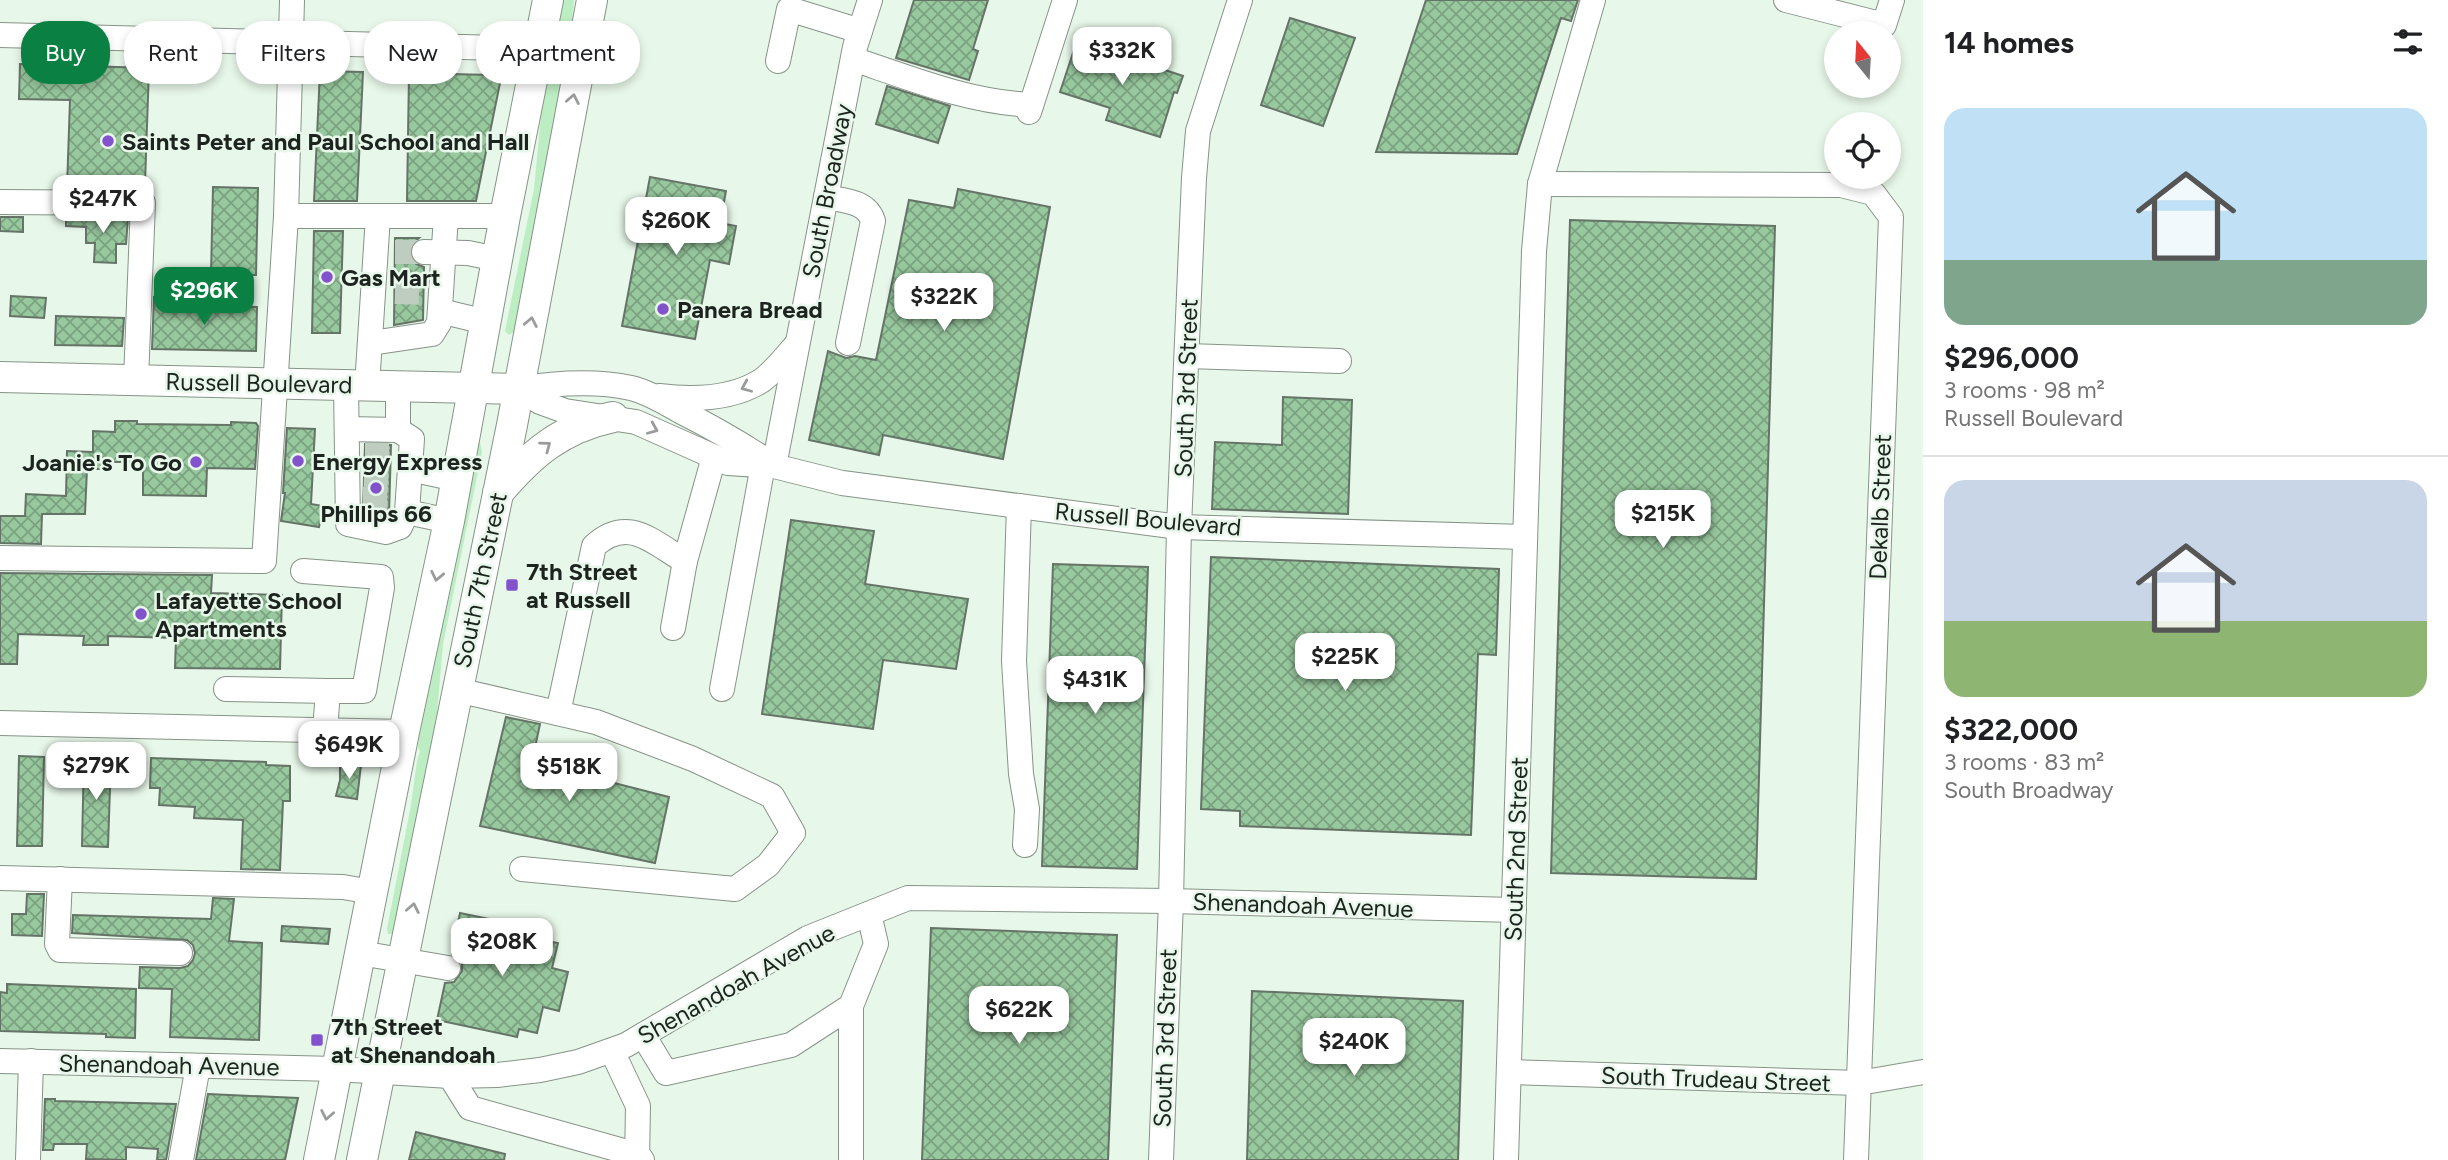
<!DOCTYPE html>
<html lang="en">
<head>
<meta charset="utf-8">
<style>
  :root { --surface:#fff; --page:#f2f2f2; --text:#202124; --muted:#757577; --line:#e0e0e0; --accent:#0b8043 }
  body { margin:0; font-family:Figtree,sans-serif; background:var(--page); color:var(--text); height:100vh; display:flex; flex-direction:column; font-size:26px; white-space:nowrap }
  * { box-sizing:border-box; margin:0 }
  p { font-size:23px; color:var(--muted) }
  .icon { flex:none; width:38px; height:38px; fill:none; stroke:currentColor; stroke-width:2; stroke-linecap:round; stroke-linejoin:round }
  .map { position:relative; flex:1; overflow:hidden }
  .panel { display:flex; flex-direction:column; background:var(--surface); width:525px }
  .panel>* { flex:none }
  .guide { position:absolute; left:21px; top:21px; width:665px; height:63px; display:flex; gap:14px }
  .needle { width:46px; rotate:342deg }
  .controls { position:absolute; left:1824px; top:21px; display:grid; gap:14px }
  .controls a { display:grid; place-items:center; width:77px; height:77px; border-radius:50%; background:var(--surface); box-shadow:0 4px 10px #0003; font-size:35px }
  .price { position:absolute; translate:-50% -60px; padding:0 16px; border-radius:14px; background:#fff; color:#222; font-size:23px; line-height:46px; filter:drop-shadow(0 2px 4px #0008) }
  .price::after { content:''; position:absolute; left:50%; top:42px; width:21px; height:16px; margin-left:-10px; background:inherit; clip-path:polygon(0 0,100% 0,50% 100%) }
  .price.selected { background:var(--accent); color:#fff }
  ul { padding:0; list-style:none }
  li { display:grid; align-content:center; gap:14px; height:371px; padding:0 21px }
  li+li { border-top:2px solid var(--line) }
  li span { display:grid; place-items:center; height:217px; border-radius:21px; color:#555 }
  li>.icon { margin-inline-start:auto }
  span .icon { width:126px; height:126px; fill:#fffc; stroke-width:1 }
  li b { font-size:30px }
  h2 { display:flex; justify-content:space-between; align-items:center; height:84px; padding:0 21px; font-size:30px }
  .tag { padding:0 24px; border-radius:28px; background:var(--surface); box-shadow:0 4px 10px #0003; font-size:24px; line-height:63px }
  .tag.selected { background:var(--accent); color:#fff }
  main { display:flex; flex:1; min-height:0 }
  .map>svg:first-child { display:block }
</style>
</head>
<body>
<main>
<div class="map">
<svg width="1923" height="1160" viewBox="0 0 1923 1160">
  <defs>
    <pattern id="building-cross-hatch" width="8" height="8" patternUnits="userSpaceOnUse" patternTransform="scale(1.75)"><rect width="8" height="8" fill="#98c89e"/><path d="M0 0l8 8M0 8l8-8" fill="none" stroke="#7ba280"/></pattern>
  </defs>
  <rect width="100%" height="100%" fill="#e7f7e9"/>
  <g fill="#bdedc2">
    <path d="M562,0H574L568,59L514,332L509,335L505,331L534,189L542,105L551,58L557,57L559,48L556,47L553,43Z"/>
    <path d="M480,442L482,452L443,644L435,735L395,931L393,934H388L387,929L411,805L417,761L420,751L418,748L420,724L476,443Z"/>
  </g>
  <g fill="url(#building-cross-hatch)" stroke="#667468" stroke-width="2">
    <path d="M914,0H988L973,49L978,51L969,80L896,58Z"/>
    <path d="M1426,0H1578L1571,21L1561,18L1517,154L1376,152Z"/>
    <path d="M1290,18L1355,38L1323,126L1261,105Z"/>
    <path d="M1077,41L1183,76L1177,93L1174,92L1160,137L1106,120L1110,108L1060,92Z"/>
    <path d="M20,64L149,68L145,184L135,183V188H67L70,100L19,99Z"/>
    <path d="M320,71L363,72L357,201H314Z"/>
    <path d="M409,73L492,75L500,83L476,201H407Z"/>
    <path d="M887,86L950,106L938,143L876,124Z"/>
    <path d="M650,177L726,191L720,223L736,226L729,264L710,260L695,339L622,326Z"/>
    <path d="M213,187L258,188L256,275L211,274Z"/>
    <path d="M958,189L1050,207L1003,459L883,435L879,455L809,440L828,351L846,358L855,356L876,360L909,200L954,208Z"/>
    <path d="M0,217H23V232L0,231Z"/>
    <path d="M66,217L128,218L126,244H116V263L94,262L95,243H86V227L66,226Z"/>
    <path d="M1570,220L1775,226L1756,879L1551,873Z"/>
    <path d="M314,231H343L340,333H312Z"/>
    <path d="M395,238H419L412,244L409,252L416,264L424,267L423,320L394,325Z"/>
    <path d="M11,296L46,298L44,318L10,316Z"/>
    <path d="M154,297L162,298V304L257,307L256,351L152,349Z"/>
    <path d="M56,316L124,318L122,346L55,345Z"/>
    <path d="M1283,397L1352,400L1348,514L1212,509L1215,442L1282,445Z"/>
    <path d="M115,421H137V424L231,425V422L256,423L258,426L255,469L207,468L206,496L143,495V462H111V469H87L85,514H42L41,544L0,543V516H25L26,494L66,496L67,451L93,452V431L115,432Z"/>
    <path d="M287,428L315,429L311,504L323,506L319,527L281,521L285,493H283Z"/>
    <path d="M365,444L391,445L389,515L385,517L363,512Z"/>
    <path d="M791,520L874,531L865,584L968,599L956,669L883,660L873,729L762,714Z"/>
    <path d="M1211,557L1499,569L1496,655L1478,654L1471,835L1240,826V811L1201,809Z"/>
    <path d="M1053,564L1148,567L1137,869L1042,866Z"/>
    <path d="M0,573L212,575L211,593L282,595L280,669L175,668L176,638L108,636V645H83L84,636L18,634L17,664H0Z"/>
    <path d="M506,717L540,724L532,762L669,797L655,863L480,826Z"/>
    <path d="M19,756L44,757L42,846H17Z"/>
    <path d="M84,758L111,759L108,847L82,846Z"/>
    <path d="M151,758L266,762V765L290,766V801H283L280,870L241,869L243,820L194,818L195,807L159,805L160,788H150Z"/>
    <path d="M340,764L361,765L357,799L336,796L340,780Z"/>
    <path d="M27,894H44L42,936L12,935V914H26Z"/>
    <path d="M213,898L234,899L229,941L262,943L259,1040L170,1037L172,989L139,988L140,967L180,968L188,966L193,960L195,953L193,945L187,940L72,933L73,915L211,919Z"/>
    <path d="M460,913L543,930L541,940L558,943L552,968L568,972L559,1011L543,1007L537,1033L519,1029L517,1037L437,1020L445,983L454,982L462,971V962L452,954Z"/>
    <path d="M282,926L330,929L328,944L281,941Z"/>
    <path d="M931,928L1117,935L1108,1160H922Z"/>
    <path d="M7,984L136,989L135,1038L106,1037V1034L0,1031V992L7,993Z"/>
    <path d="M1252,991L1463,1001L1458,1160H1247Z"/>
    <path d="M208,1094L298,1098L285,1160H196Z"/>
    <path d="M45,1099H55V1101L176,1104L166,1160H157L158,1149L126,1147V1160L86,1159L87,1144H54L53,1150H43Z"/>
    <path d="M416,1132L505,1154L504,1160H409Z"/>
  </g>
  <g fill="none" stroke-linecap="round" stroke-linejoin="round">
    <g stroke="#bfcdc0" stroke-width="24" stroke-dasharray="24 12" stroke-linecap="butt">
      <path d="M395,252H424"/>
      <path d="M395,292L424,293"/>
      <path d="M365,453H391"/>
      <path d="M364,477L390,478"/>
      <path d="M363,499H389"/>
    </g>
    <defs>
      <g id="minor">
        <path d="M1786,0L1884,25L1892,0"/>
        <path d="M0,35L538,49"/>
        <path d="M853,59C912,79 969,102 1031,105"/>
        <path d="M778,61L789,9L860,31"/>
        <path d="M1029,112L1065,0"/>
        <path d="M1540,184L1841,185L1873,193L1891,217L1856,1160"/>
        <path d="M826,197C845,201 867,201 873,221L848,343"/>
        <path d="M0,202L143,203L136,380"/>
        <path d="M286,216H505"/>
        <path d="M424,252L468,253L497,259"/>
        <path d="M440,311L486,322"/>
        <path d="M371,343L432,334L439,323L446,216"/>
        <path d="M1187,356L1339,361"/>
        <path d="M346,386L348,524L386,532L400,527L407,512L412,439L398,430V387"/>
        <path d="M367,386L378,216"/>
        <path d="M518,389L540,402L565,411L636,422L728,463L774,466L842,483L1179,527L1525,537"/>
        <path d="M518,389C555,383 594,380 631,388C648,392 664,402 680,411C712,427 743,445 773,465"/>
        <path d="M659,396C692,400 732,399 761,381C774,372 786,356 796,345"/>
        <path d="M347,429L398,430"/>
        <path d="M774,466L855,47L870,0"/>
        <path d="M410,469L456,479"/>
        <path d="M1019,506L1014,661L1021,774L1027,809L1025,845"/>
        <path d="M407,512L449,521"/>
        <path d="M0,558L264,561L286,216L292,0"/>
        <path d="M303,571L381,577L382,588L364,691H328L325,730"/>
        <path d="M673,628L685,561"/>
        <path d="M226,689L328,691"/>
        <path d="M722,689L763,465"/>
        <path d="M457,690L596,722L693,759L772,796L793,833L768,865L735,889L522,869"/>
        <path d="M558,713L594,546C628,515 652,542 685,561L714,457"/>
        <path d="M0,723L404,732"/>
        <path d="M0,878L343,887L372,892"/>
        <path d="M60,879L57,944L60,950L180,953"/>
        <path d="M360,953L448,968"/>
        <path d="M851,1006V1160"/>
        <path d="M643,1035L666,1073L791,1045L851,1006L876,944L869,914"/>
        <path d="M612,1051L638,1106L637,1160"/>
        <path d="M0,1061L336,1069L450,1076L497,1075L540,1070L578,1062L626,1045L808,938L908,898L1171,901L1514,910"/>
        <path d="M1509,1072L1859,1083L1923,1072"/>
        <path d="M450,1076L470,1108L638,1155L642,1160"/>
        <path d="M28,1160L31,1061"/>
        <path d="M181,1160L198,1066"/>
        <path d="M1161,1160L1171,901L1179,527L1194,178L1198,131L1240,0"/>
        <path d="M1506,1160L1534,251L1540,184L1593,0"/>
      </g>
      <g id="major">
        <path d="M0,377L518,389"/>
        <path d="M498,493C531,454 561,428 613,417"/>
        <path d="M319,1160L404,732L449,521L505,216L548,0"/>
        <path d="M362,1160L512,425L592,0"/>
      </g>
    </defs>
    <use href="#minor" stroke="#869487" stroke-width="26"/>
    <use href="#major" stroke="#869487" stroke-width="32"/>
    <use href="#minor" stroke="#fff" stroke-width="24"/>
    <use href="#major" stroke="#fff" stroke-width="30"/>
  </g>
  <defs><path id="oneway-chevron" d="M-2-3.5L2.5 0L-2 3.5" fill="none" stroke-width="1.6" stroke-linecap="round" stroke-linejoin="round" transform="scale(1.75)"/></defs>
  <g stroke="#999c9a">
    <use href="#oneway-chevron" transform="translate(573 99) rotate(-79)"/>
    <use href="#oneway-chevron" transform="translate(531 322) rotate(-79)"/>
    <use href="#oneway-chevron" transform="translate(746 387) rotate(157)"/>
    <use href="#oneway-chevron" transform="translate(653 429) rotate(23)"/>
    <use href="#oneway-chevron" transform="translate(546 446) rotate(-37)"/>
    <use href="#oneway-chevron" transform="translate(437 576) rotate(102)"/>
    <use href="#oneway-chevron" transform="translate(413 908) rotate(-79)"/>
    <use href="#oneway-chevron" transform="translate(327 1115) rotate(101)"/>
  </g>
  <g fill="#8253cc" stroke="#e7f7e9" stroke-width="2.5">
    <circle cx="108" cy="141" r="7"/>
    <circle cx="327" cy="277" r="7"/>
    <circle cx="663" cy="309" r="7"/>
    <circle cx="298" cy="461" r="7"/>
    <circle cx="196" cy="462" r="7"/>
    <circle cx="376" cy="488" r="7"/>
    <rect x="505" y="578" width="14" height="14" rx="3.5"/>
    <circle cx="141" cy="614" r="7"/>
    <rect x="310" y="1033" width="14" height="14" rx="3.5"/>
  </g>
  <g text-anchor="middle" dominant-baseline="central" stroke-width="5" stroke-linejoin="round" paint-order="stroke">
    <g font-size="24" font-weight="bold" fill="#1d231e" stroke="#e7f7e9" text-anchor="start">
      <text x="122" y="141">Saints Peter and Paul School and Hall</text>
      <text x="341" y="277">Gas Mart</text>
      <text x="677" y="309">Panera Bread</text>
      <text x="312" y="461">Energy Express</text>
      <text x="182" y="462" text-anchor="end">Joanie's To Go</text>
      <text x="376" y="513" text-anchor="middle">Phillips 66</text>
      <text x="526" y="571">7th Street<tspan x="526" dy="28">at Russell</tspan></text>
      <text x="155" y="600">Lafayette School<tspan x="155" dy="28">Apartments</tspan></text>
      <text x="331" y="1026">7th Street<tspan x="331" dy="28">at Shenandoah</tspan></text>
    </g>
    <g font-size="24" fill="#1d231e" stroke="#e7f7e9">
      <text transform="translate(827 191) rotate(-79)">South Broadway</text>
      <text transform="translate(259 383) rotate(1)">Russell Boulevard</text>
      <text transform="translate(1186 388) rotate(-88)">South 3rd Street</text>
      <text transform="translate(1880 507) rotate(-88)">Dekalb Street</text>
      <text transform="translate(1148 519) rotate(5)">Russell Boulevard</text>
      <text transform="translate(480 580) rotate(-78)">South 7th Street</text>
      <text transform="translate(1516 849) rotate(-88)">South 2nd Street</text>
      <text transform="translate(1303 905) rotate(2)">Shenandoah Avenue</text>
      <text transform="translate(736 984) rotate(-29)">Shenandoah Avenue</text>
      <text transform="translate(1165 1038) rotate(-88)">South 3rd Street</text>
      <text transform="translate(169 1065) rotate(1)">Shenandoah Avenue</text>
      <text transform="translate(1716 1079) rotate(2)">South Trudeau Street</text>
    </g>
  </g>
</svg>
<div class="controls">
<a><svg class="needle" viewBox="-14 -14 28 28"><path d="M0-13l5 13h-10z" fill="#e53935"/><path d="M0 13l5-13h-10z" fill="#757577"/></svg></a>
<a><svg class="icon" aria-label="locate" viewBox="0 0 24 24"><circle cx="12" cy="12" r="6"/><path d="M12 2v4M12 18v4M2 12h4M18 12h4"/></svg></a>
</div>
<b class="price" style="left:1122px;top:87px">$332K</b>
<b class="price" style="left:103px;top:235px">$247K</b>
<b class="price" style="left:676px;top:257px">$260K</b>
<b class="price selected" style="left:204px;top:327px">$296K</b>
<b class="price" style="left:944px;top:333px">$322K</b>
<b class="price" style="left:1663px;top:550px">$215K</b>
<b class="price" style="left:1345px;top:693px">$225K</b>
<b class="price" style="left:1095px;top:716px">$431K</b>
<b class="price" style="left:349px;top:781px">$649K</b>
<b class="price" style="left:96px;top:802px">$279K</b>
<b class="price" style="left:569px;top:803px">$518K</b>
<b class="price" style="left:502px;top:978px">$208K</b>
<b class="price" style="left:1019px;top:1046px">$622K</b>
<b class="price" style="left:1354px;top:1078px">$240K</b>
<div class="guide">
<a class="tag selected">Buy</a>
<a class="tag">Rent</a>
<a class="tag">Filters</a>
<a class="tag">New</a>
<a class="tag">Apartment</a>
</div>
</div>
<section class="panel">
<h2>14 homes<svg class="icon" aria-label="filters" viewBox="0 0 24 24"><path d="M4 7h16M4 17h16"/><circle cx="9" cy="7" r="2"/><circle cx="15" cy="17" r="2"/></svg></h2>
<ul>
<li><span style="background:linear-gradient(#bfe0f5 70%,#7fa58c 0)"><svg class="icon" aria-label="home" viewBox="0 0 24 24"><path d="M3 11l9-7 9 7M6 9v11h12V9"/></svg></span><div><b>$296,000</b><p>3 rooms · 98 m²</p><p>Russell Boulevard</p></div></li>
<li><span style="background:linear-gradient(#c9d6e8 65%,#8fb573 0)"><svg class="icon" aria-label="home" viewBox="0 0 24 24"><path d="M3 11l9-7 9 7M6 9v11h12V9"/></svg></span><div><b>$322,000</b><p>3 rooms · 83 m²</p><p>South Broadway</p></div></li>
</ul>
</section>
</main>
</body>
</html>
